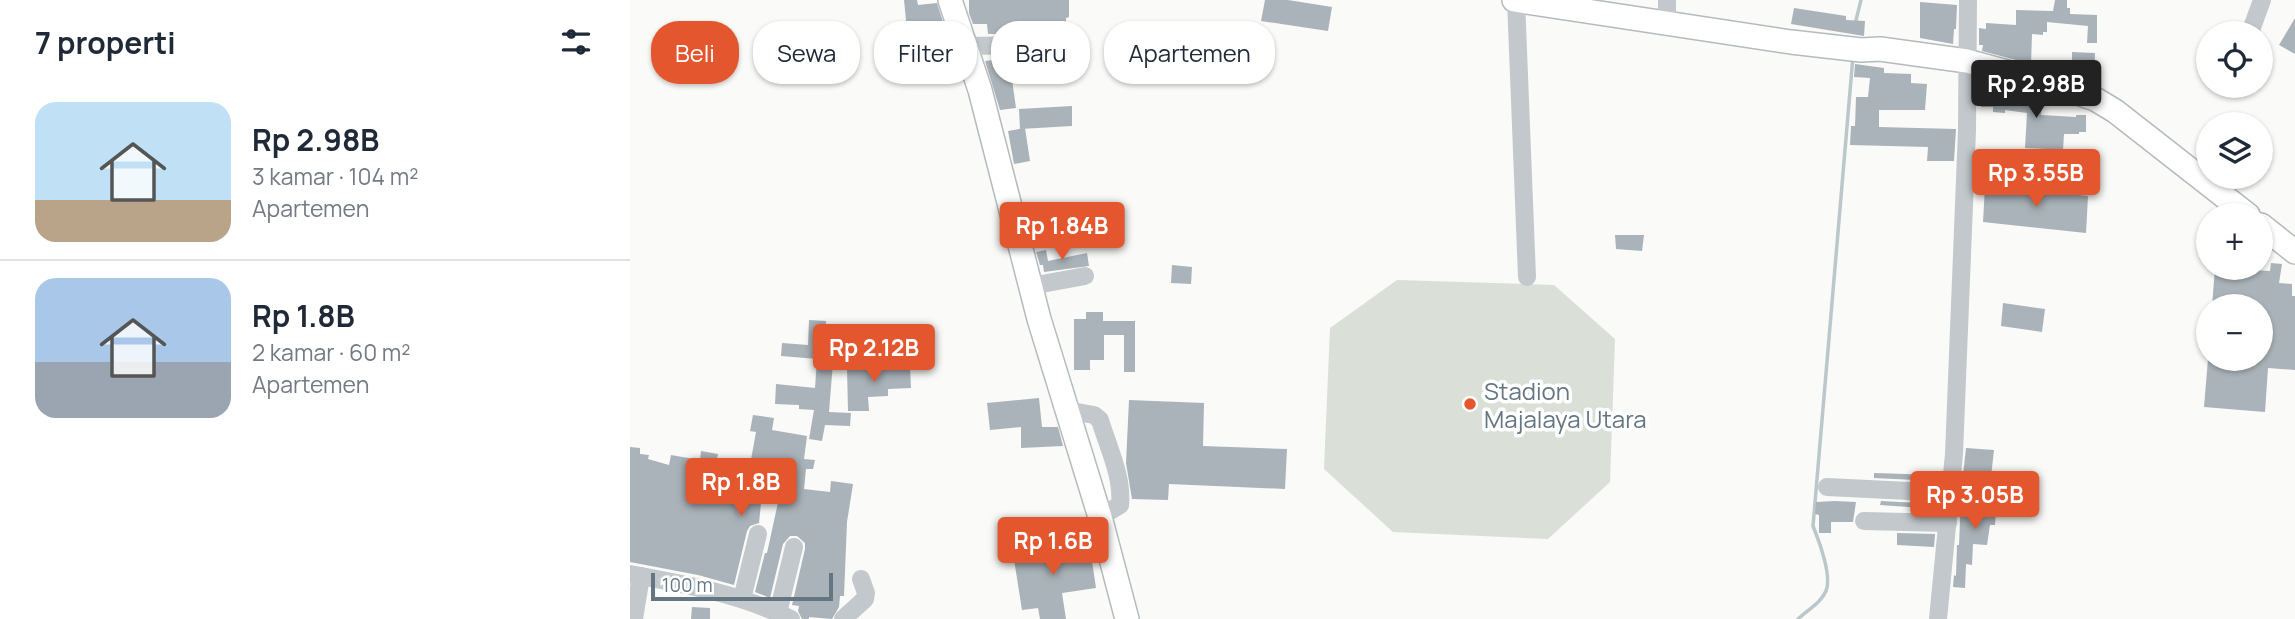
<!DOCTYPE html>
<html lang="id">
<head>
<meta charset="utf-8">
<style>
  :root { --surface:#fff; --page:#f2f2f3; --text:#1f2937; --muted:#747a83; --line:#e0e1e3; --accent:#e4572e }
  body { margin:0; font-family:Manrope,sans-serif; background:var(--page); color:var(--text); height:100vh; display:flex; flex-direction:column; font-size:26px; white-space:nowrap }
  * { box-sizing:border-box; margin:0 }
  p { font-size:23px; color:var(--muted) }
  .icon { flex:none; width:38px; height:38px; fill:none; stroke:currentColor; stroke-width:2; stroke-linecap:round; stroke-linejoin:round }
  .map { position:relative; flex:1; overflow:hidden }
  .side { display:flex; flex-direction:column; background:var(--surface); width:630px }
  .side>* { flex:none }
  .guide { position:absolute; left:21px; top:21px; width:665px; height:63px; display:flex; gap:14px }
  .tools { position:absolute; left:1566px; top:21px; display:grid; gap:14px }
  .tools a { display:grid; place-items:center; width:77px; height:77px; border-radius:50%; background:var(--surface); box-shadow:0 2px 5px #0004; font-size:35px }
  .scale { position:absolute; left:21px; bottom:18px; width:182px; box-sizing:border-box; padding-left:7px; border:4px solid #657683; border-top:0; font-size:19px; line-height:24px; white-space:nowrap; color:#657683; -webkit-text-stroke:5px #fff; paint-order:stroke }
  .price { position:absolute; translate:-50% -60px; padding:0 16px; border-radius:7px; background:var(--accent); color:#fff; font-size:23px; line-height:46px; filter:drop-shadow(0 2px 4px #0008) }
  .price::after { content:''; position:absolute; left:50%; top:42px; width:21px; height:16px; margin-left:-10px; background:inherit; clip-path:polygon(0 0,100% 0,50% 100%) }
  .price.active { background:#222; color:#fff }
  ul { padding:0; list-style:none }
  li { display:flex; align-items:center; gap:21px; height:175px; padding:0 35px }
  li+li { border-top:2px solid var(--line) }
  li span { display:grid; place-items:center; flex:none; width:196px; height:140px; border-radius:21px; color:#555 }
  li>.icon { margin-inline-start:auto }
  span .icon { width:84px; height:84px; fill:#fffc; stroke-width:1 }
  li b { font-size:30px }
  h2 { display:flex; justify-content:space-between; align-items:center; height:84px; padding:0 35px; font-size:30px }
  .chip { padding:0 24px; border-radius:28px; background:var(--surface); box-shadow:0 2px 5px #0004; font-size:24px; line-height:63px }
  .chip.active { background:var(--accent); color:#fff }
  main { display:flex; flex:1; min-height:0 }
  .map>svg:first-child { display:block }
</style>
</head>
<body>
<main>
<section class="side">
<h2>7 properti<svg class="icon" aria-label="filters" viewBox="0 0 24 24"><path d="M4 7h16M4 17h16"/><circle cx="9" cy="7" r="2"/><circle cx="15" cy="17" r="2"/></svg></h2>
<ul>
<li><span style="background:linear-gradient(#bfe0f5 70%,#b9a48a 0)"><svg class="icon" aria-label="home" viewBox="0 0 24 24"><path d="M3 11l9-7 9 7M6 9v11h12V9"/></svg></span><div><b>Rp 2.98B</b><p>3 kamar · 104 m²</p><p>Apartemen</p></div></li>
<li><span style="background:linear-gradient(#a9c7e8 60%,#9aa5b1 0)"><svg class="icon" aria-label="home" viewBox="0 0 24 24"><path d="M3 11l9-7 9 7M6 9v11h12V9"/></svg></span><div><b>Rp 1.8B</b><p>2 kamar · 60 m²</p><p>Apartemen</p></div></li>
</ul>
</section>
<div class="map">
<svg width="1665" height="619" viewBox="0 0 1665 619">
  <rect width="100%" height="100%" fill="#fafaf8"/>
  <path fill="#dadfd7" d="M767,280L924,285L985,339L980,482L918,539L763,532L694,469L700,328Z"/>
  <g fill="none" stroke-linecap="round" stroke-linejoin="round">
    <g stroke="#bbc7cb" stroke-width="3.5">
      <path d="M1225,24L1231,0"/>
      <path d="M1168,619C1177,610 1191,603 1196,591C1202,576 1189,541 1183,526L1223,56"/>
    </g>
  </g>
  <g fill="#aab3b9">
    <path d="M274,0H287L288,5L307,3L313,22L317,63L273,67L271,41L278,40Z"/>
    <path d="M339,0H439V17L436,18V37H415L416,24L385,26V34H358L357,24H343L339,13Z"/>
    <path d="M635,0H658L702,7L698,31L631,21Z"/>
    <path d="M1425,0H1437V8H1440V14L1467,15V43H1457L1458,26L1417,22V32H1413V35L1402,34L1401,64L1352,51L1353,45H1349V28L1356,29V23L1386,25V10L1423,11Z"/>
    <path d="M1290,2L1327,5L1326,29H1324L1323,44L1290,38Z"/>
    <path d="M1164,8L1216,16V20L1235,21L1234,36L1161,24Z"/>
    <path d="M1665,18V54L1649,45Z"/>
    <path d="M1442,52L1465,53L1464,82L1442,76Z"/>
    <path d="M379,58L386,108L370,110L355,61Z"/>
    <path d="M1225,64L1254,68V73L1281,74V83L1297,84L1295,110H1249V127L1326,129L1324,161H1297L1298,147L1220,145L1221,126H1225L1226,97H1238L1240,78L1224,77Z"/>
    <path d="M1351,91H1375V94L1413,99L1411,115L1446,117V115H1456V132H1449V134H1434L1433,150L1395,148L1397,113L1375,110V113L1363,112V107H1351Z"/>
    <path d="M442,106V126L390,129L389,109Z"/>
    <path d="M395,128L400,161L384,164L378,131Z"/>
    <path d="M1355,186L1458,196L1456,233L1353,222Z"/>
    <path d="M985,235H1014L1012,251L986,249Z"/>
    <path d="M416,250L418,261L457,253L459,266L414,272L413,265H410L406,252Z"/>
    <path d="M1641,263L1652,264L1649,283L1662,284V296H1665V370L1638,368L1635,412L1574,407L1578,359H1631V306H1582L1585,268L1640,271Z"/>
    <path d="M542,265L562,267L561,284L541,283Z"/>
    <path d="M1373,303L1415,309L1412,332L1371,326Z"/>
    <path d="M456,312H473V321H505V372H494V335H474V360H460V370H444V319H456Z"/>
    <path d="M179,320L196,321L195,349L204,350L199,412L221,413L220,426L195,425L192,441L179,439L184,410L169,409V405L145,404L146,384L185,388L187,359L151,356L152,343L178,345Z"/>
    <path d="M280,366L281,388L258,389V396L238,397L239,411H218L217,368Z"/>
    <path d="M409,398L412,427H428L433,446L391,448V427L360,430L357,403Z"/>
    <path d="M499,400L574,403L573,446L657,449L655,489L539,484L538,500L502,499L496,463Z"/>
    <path d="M123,415L144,418L142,430L177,436L174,459L185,460L183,469H176L174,489L200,492L201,481L223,484L217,522L214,596H210L209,607L202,619L179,617V619H172L168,611L169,606L162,605L175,549V543L167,536H160L153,544L140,598L125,592L135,553H137L149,498L155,499L158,466L135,464L129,523L120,526L117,531L104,585L68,575L0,562V447L10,448V454L19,455L18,459L39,465L41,455L70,460L71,451L88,454L87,459L120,465L126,432L120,431Z"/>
    <path d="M1336,448L1364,450L1361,477L1333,475Z"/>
    <path d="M1244,473L1307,475L1306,481L1244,478Z"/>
    <path d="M1331,497L1363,504L1364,500L1368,499L1381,502L1379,513L1366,511L1365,525H1360L1357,545L1343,544L1342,565L1336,564L1335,588L1323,587L1324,575L1326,576L1327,545H1329Z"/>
    <path d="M1205,501L1226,502L1223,522H1201V533H1189V515L1185,514L1186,502Z"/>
    <path d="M1251,501L1308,504L1307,509L1250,505Z"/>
    <path d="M1267,533L1305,534L1304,547L1267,545Z"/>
    <path d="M459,541L466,588L432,593L436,619H410L408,608L392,610L383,553Z"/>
    <path d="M62,607L80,608V619H61Z"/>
  </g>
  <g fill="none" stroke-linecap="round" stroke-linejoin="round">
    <defs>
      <g id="major">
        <path d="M320,0L350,90L409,319L470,517L497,619"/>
        <path d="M884,0L1161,42L1231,50L1250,49L1337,61L1418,83L1465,99L1485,111L1618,215"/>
        <path d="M1631,225L1665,252"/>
      </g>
    </defs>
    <use href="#major" stroke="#b5babe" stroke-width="26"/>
    <g stroke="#c3c8cc" stroke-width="18">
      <path d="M886,0L897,277"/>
      <path d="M1037,0V23"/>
      <path d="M1620,33L1632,0"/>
      <path d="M335,46L396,45"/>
      <path d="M401,286L455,276"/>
      <path d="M436,410L464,415L470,420C478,447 493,477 490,505L470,517"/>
      <path d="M1321,485L1364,489"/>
      <path d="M1197,487L1320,493"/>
      <path d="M1234,521L1318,523"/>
      <path d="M0,574C55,584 110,594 161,619"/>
      <path d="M112,599L128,534"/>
      <path d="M148,613L164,547"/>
      <path d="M4,619L11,576"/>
      <path d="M213,619L235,599L236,593L231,579"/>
      <path d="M1308,619L1324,454L1337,130L1338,0"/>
    </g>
    <use href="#major" stroke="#fff" stroke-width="23"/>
  </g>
  <circle fill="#e4572e" stroke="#fff" stroke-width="2.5" cx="840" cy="404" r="7"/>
  <g text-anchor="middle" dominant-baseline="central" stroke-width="7" stroke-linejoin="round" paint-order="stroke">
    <g font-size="24" fill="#657683" stroke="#fff" text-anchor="start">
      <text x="854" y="390">Stadion<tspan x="854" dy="28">Majalaya Utara</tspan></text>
    </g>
  </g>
</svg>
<div class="tools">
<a><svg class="icon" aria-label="locate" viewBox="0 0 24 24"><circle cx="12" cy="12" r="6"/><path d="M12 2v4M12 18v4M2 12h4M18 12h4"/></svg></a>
<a><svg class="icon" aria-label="layers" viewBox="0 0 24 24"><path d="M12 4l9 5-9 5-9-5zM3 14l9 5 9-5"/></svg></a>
<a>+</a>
<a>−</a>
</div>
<div class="scale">100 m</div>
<b class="price active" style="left:1406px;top:120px">Rp 2.98B</b>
<b class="price" style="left:1406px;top:209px">Rp 3.55B</b>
<b class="price" style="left:432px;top:262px">Rp 1.84B</b>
<b class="price" style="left:244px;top:384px">Rp 2.12B</b>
<b class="price" style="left:111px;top:518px">Rp 1.8B</b>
<b class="price" style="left:1345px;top:531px">Rp 3.05B</b>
<b class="price" style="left:423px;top:577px">Rp 1.6B</b>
<div class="guide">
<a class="chip active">Beli</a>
<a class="chip">Sewa</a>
<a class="chip">Filter</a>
<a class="chip">Baru</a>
<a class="chip">Apartemen</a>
</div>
</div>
</main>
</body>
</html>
